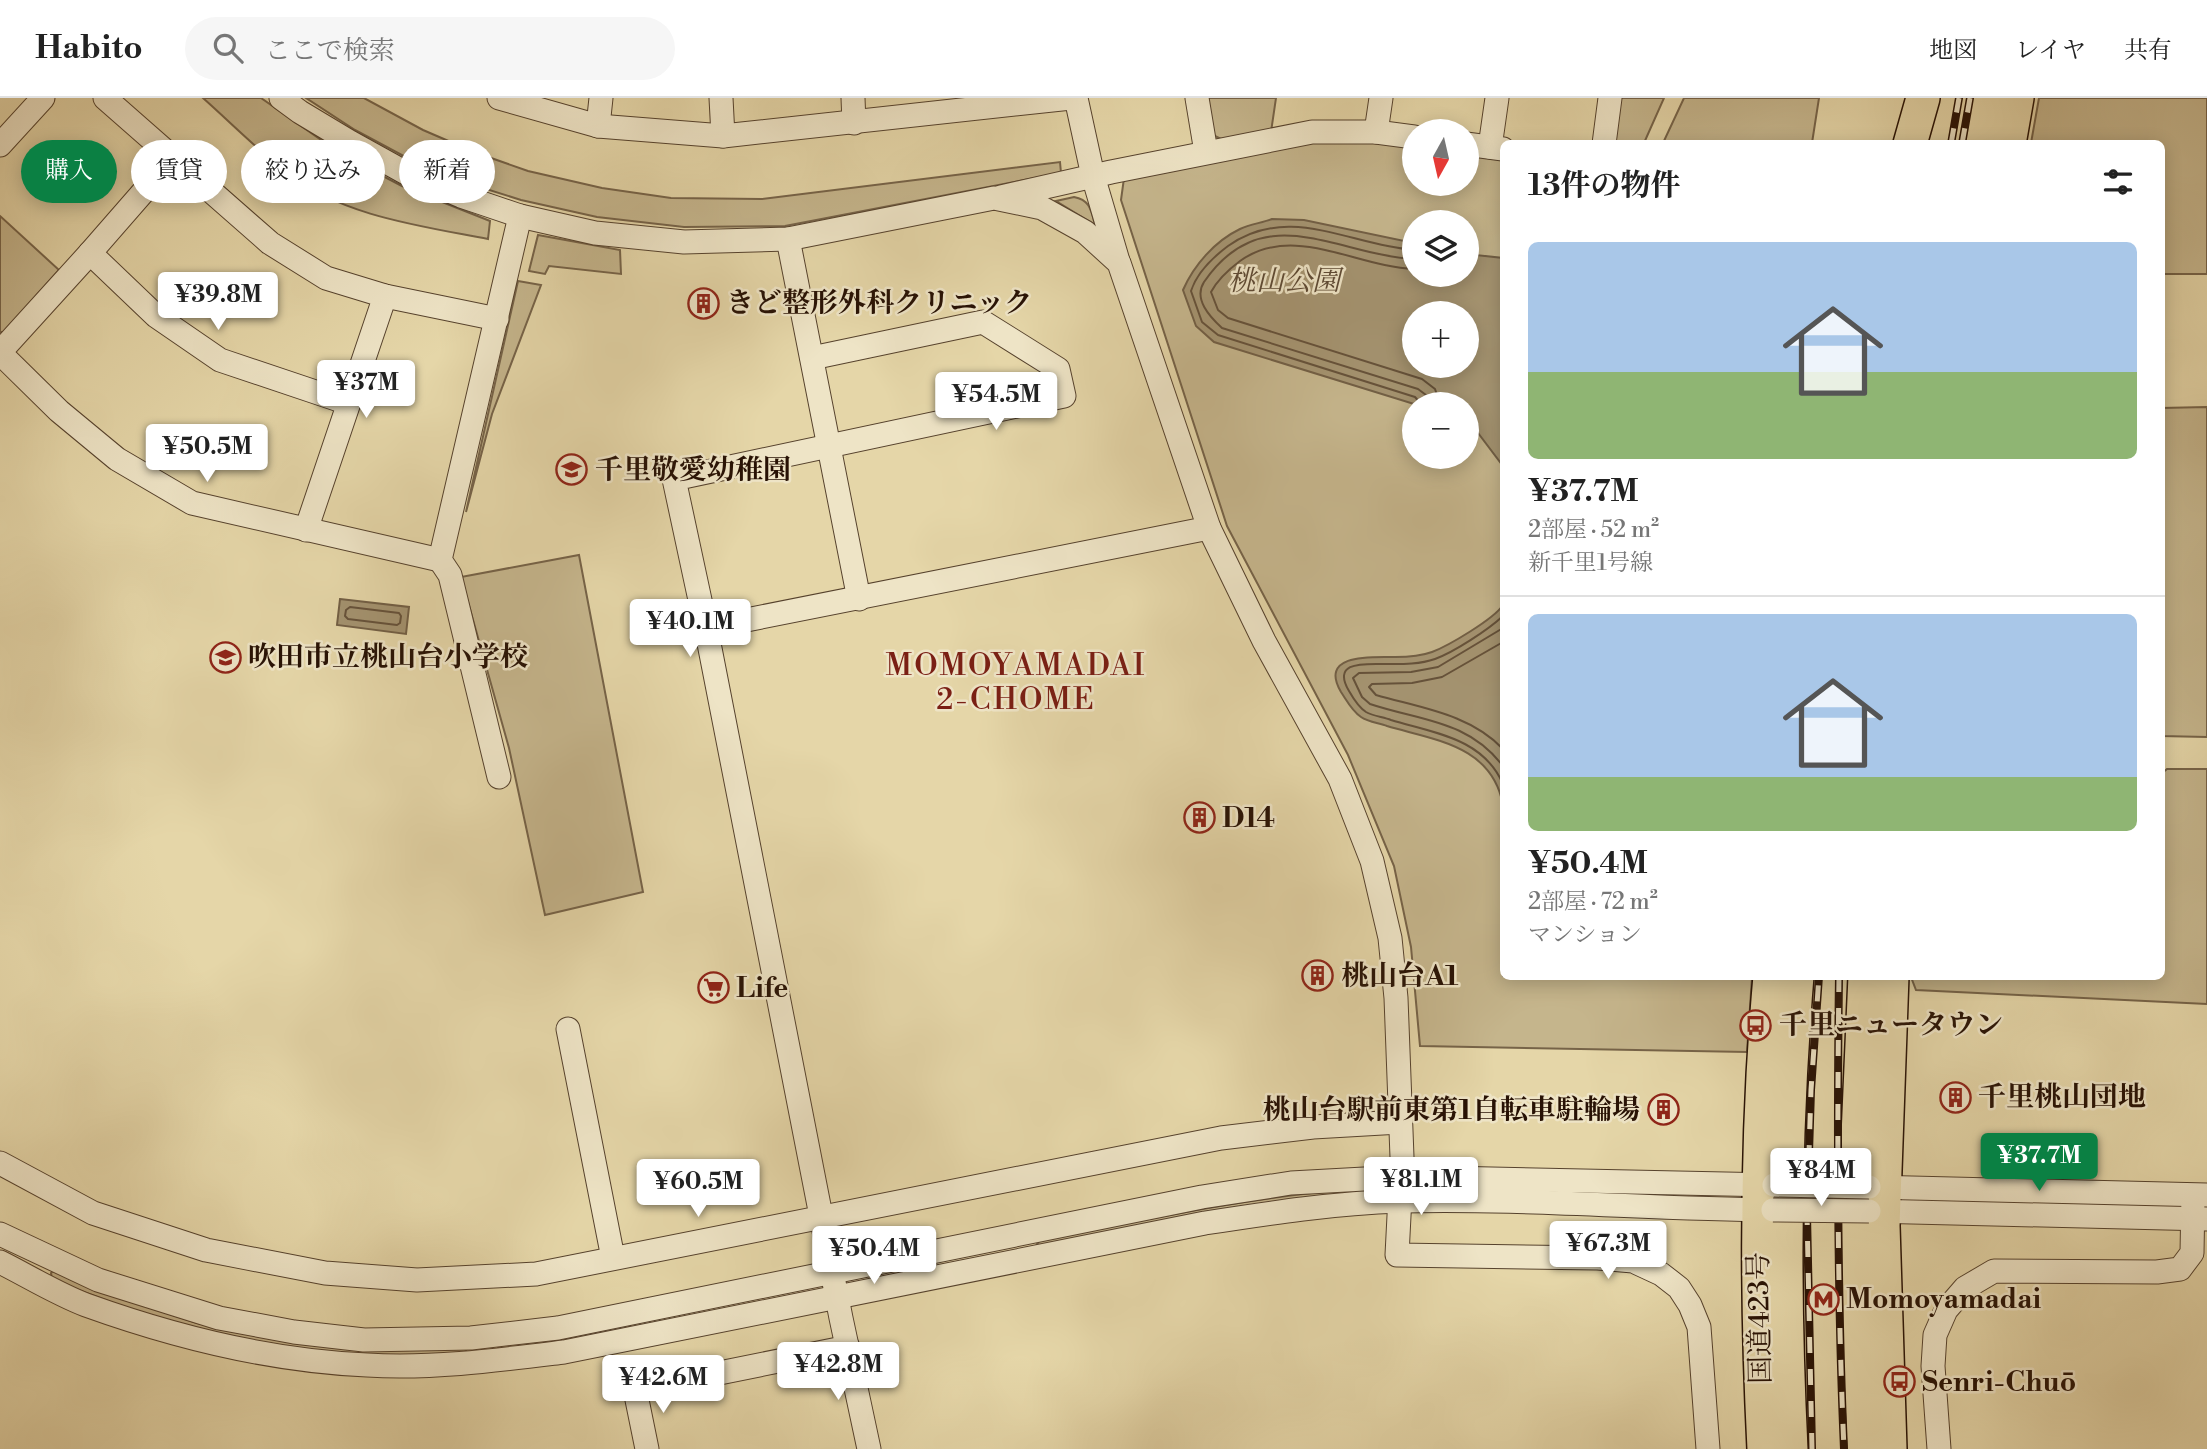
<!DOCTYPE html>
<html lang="ja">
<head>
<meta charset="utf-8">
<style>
  :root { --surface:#fff; --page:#f6f6f6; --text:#222; --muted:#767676; --line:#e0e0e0; --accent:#0b8043 }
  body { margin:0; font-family:"Libre Bodoni","Noto Serif JP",serif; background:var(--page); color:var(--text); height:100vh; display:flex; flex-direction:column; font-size:26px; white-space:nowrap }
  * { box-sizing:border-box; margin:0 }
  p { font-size:23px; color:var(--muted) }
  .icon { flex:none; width:38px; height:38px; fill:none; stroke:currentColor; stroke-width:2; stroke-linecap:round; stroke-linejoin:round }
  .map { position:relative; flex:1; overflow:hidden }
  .side { position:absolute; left:1500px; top:42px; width:665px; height:840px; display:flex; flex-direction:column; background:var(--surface); border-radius:10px; box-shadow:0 4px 18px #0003 }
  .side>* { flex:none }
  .guide { position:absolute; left:21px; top:42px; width:665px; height:63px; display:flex; gap:14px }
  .needle { width:46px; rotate:188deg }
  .controls { position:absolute; left:1402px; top:21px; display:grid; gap:14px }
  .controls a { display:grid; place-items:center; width:77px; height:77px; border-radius:50%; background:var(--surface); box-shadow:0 4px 18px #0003; font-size:35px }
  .price { position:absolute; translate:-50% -60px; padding:0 16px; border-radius:7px; background:#fff; color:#222; font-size:23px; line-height:46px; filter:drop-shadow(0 2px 4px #0008) }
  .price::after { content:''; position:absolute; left:50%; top:42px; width:21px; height:16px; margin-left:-10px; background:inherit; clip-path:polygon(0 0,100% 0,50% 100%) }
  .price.current { background:var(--accent); color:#fff }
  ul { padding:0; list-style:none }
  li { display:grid; align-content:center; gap:14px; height:371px; padding:0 28px }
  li+li { border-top:2px solid var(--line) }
  li span { display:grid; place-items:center; height:217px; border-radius:10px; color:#555 }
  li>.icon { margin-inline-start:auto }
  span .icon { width:126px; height:126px; fill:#fffc; stroke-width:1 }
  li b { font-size:30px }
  h2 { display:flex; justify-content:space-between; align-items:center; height:84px; padding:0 28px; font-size:30px }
  .pill { padding:0 24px; border-radius:32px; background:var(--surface); box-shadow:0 4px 18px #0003; font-size:24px; line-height:63px }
  .pill.current { background:var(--accent); color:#fff }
  header { display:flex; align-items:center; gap:42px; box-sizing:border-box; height:98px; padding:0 35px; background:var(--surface); border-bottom:2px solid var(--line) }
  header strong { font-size:33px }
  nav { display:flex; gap:38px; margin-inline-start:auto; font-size:24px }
  .search { width:490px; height:63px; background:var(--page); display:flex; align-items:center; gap:18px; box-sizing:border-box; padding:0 24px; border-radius:38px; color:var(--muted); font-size:26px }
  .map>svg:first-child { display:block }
</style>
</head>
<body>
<header>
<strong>Habito</strong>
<div class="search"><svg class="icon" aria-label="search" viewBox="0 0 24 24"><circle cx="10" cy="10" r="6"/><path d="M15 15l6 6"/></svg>ここで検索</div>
<nav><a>地図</a><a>レイヤ</a><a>共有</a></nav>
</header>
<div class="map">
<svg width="2207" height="1351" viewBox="0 0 2207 1351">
  <rect width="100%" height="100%" fill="#e5d6a8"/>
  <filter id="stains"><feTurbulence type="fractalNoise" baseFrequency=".00286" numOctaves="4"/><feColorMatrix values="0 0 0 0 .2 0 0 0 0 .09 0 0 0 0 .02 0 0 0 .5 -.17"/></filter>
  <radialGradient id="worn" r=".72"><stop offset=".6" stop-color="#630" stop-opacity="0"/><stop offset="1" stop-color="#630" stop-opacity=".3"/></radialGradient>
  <g fill="#c5b58c" stroke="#766348" stroke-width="2" fill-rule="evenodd">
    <path d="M203,0H261L344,58L402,88L490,123L488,141C421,128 342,118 287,75C258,52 231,25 203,0Z"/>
    <path d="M306,0H364L423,32L474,54L528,73L602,90L671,100L762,101L1060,64L1061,75L785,128L684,129L597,119L521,102L464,84L411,62L355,32Z"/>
    <path d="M1207,0H1276L1271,34L1225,43L1213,37Z"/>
    <path d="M1619,0H1664L1644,45L1613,46Z"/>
    <path d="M1684,0H1819L1812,45H1663Z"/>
    <path d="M2039,0H2207V176H2162L2161,46L2031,45Z"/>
    <path d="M1319,42L1414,47V86H1466L1467,54L1503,60V878L1752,879L1747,954L1420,948L1411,849L1394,768L1348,657L1227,428L1121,102L1124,80ZM1414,124H1466V177H1414ZM1414,215H1466V268H1414ZM1414,306H1466V359H1414Z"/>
    <path d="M1074,99C1090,102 1091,112 1095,127L1056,103Z"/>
    <path d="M0,118L59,172L4,234H0Z"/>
    <path d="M538,137L620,152L621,176L549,168L545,176L529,173Z"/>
    <path d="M518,183L541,187L492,316L466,414Z"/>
    <path d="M2207,309V639L2161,638V310Z"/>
    <path d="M579,457L643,794L545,817L509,650L461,479Z"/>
    <path d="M2167,671H2207V906L1916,892L1911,879L2161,878V676Z"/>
    <path d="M1364,1090L1366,1093L1363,1096L1042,1148L1037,1146L1040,1142C1148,1121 1255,1098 1364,1090Z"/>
    <path d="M1936,1101L2162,1106V1108L2161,1109L1933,1104Z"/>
    <path d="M54,1172L103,1194L197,1225L295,1244L464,1250L467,1254L465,1258L316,1256L169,1226L52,1182L51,1175Z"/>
    <path d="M631,1226L627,1232L500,1253L498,1250L500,1247Z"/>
  </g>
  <g fill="#a49370" stroke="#725f45" stroke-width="2" fill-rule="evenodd">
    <path d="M1272,121L1304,122L1414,145V177H1466L1467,156L1503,160V368L1478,335L1467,328L1466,306H1414L1214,244L1196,228L1183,192C1194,167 1215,143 1240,131C1250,126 1262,125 1272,121ZM1414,215H1466V268H1414Z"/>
    <path d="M340,501L409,509L406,536L337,527Z"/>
    <path d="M1503,507V707C1492,647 1434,642 1387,628C1379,625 1368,624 1361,619C1352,613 1347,603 1341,594C1318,555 1373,559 1395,559C1407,559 1421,558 1432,554C1448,548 1494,521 1503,507Z"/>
  </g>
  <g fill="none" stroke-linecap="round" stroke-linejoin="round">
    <g stroke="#66523a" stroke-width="2">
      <path d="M1414,152C1349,147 1289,105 1228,148C1212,160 1197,174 1191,193L1202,224L1218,237L1415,299L1421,306"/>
      <path d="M1414,161C1337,157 1263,98 1204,184C1193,201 1210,219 1222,230L1418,291L1426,297L1430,306"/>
      <path d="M1414,171C1357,169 1293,125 1240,163C1228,172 1218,181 1211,194L1218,212L1228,220L1422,281L1435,291L1440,306"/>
      <path d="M350,509L399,515L401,518L400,525L397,527L348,521L345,518L346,512Z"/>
      <path d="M1503,518C1488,532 1454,554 1435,561C1418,567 1399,566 1381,566C1362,566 1332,564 1349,593C1353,600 1358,609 1366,614C1373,618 1383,619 1391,622C1434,635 1483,640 1503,686"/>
      <path d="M1503,530L1438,569L1411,574L1359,575L1353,580L1362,599L1370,606C1421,623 1468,622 1503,668"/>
      <path d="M1503,544L1442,579L1412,585L1372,586L1369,589L1376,597C1421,610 1470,616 1503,651"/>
    </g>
    <defs>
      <g id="minor">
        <path d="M105,0L270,145L326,180L385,198L497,221"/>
        <path d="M281,0L300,14L350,44L406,75L461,98L520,118L595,135L684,144L788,141L994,100L1042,110L1085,134L1119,165L1209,430L1264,543L1340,681L1372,763L1390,840L1396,900L1402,1059L1397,1157L1598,1160L1633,1163L1661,1176L1679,1190L1690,1207L1699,1229L1708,1351"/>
        <path d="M499,0L598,28L723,38L1071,0"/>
        <path d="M721,0L723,38"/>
        <path d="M853,0L854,25"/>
        <path d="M1076,0L1093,78L1118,163"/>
        <path d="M1197,0L1206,54"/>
        <path d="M598,28L601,0"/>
        <path d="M1376,34L1381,0"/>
        <path d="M1466,46L1503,51"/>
        <path d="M1604,46L1610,0"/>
        <path d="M0,47L43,0"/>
        <path d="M1490,49L1497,0"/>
        <path d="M1001,99L1111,74L1312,34H1376L1414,39"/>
        <path d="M788,141L859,501"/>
        <path d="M90,155L156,218L220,262L348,305"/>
        <path d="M0,254L90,155L172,61"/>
        <path d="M0,255L59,313L117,361L192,405L440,462"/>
        <path d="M306,432L385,198"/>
        <path d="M706,530L674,381L1064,298L1058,271L983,224L812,260"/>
        <path d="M499,679L450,477L440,462L520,118"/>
        <path d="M568,931L613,1160"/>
        <path d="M0,1065L93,1115L206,1152L325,1175L417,1182L536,1176L1221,1040L1313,1029L1400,1024"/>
        <path d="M1871,1089L2207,1097"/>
        <path d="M1871,1113L2207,1121"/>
        <path d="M0,1136L98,1182L219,1220L294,1234L364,1242L471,1240L558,1230L1202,1099L1291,1085L1401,1079L1773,1087"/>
        <path d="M0,1164C28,1178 57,1196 86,1207C175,1239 272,1263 367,1267C432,1271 499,1262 564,1254L1205,1125C1270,1115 1335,1105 1400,1103C1525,1100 1649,1111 1773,1112"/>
        <path d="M647,1351L635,1292L848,1249"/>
        <path d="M869,1351L841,1220L706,530L1209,430"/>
        <path d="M1939,1351L1933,1268L1935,1237L1946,1212L1965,1190L1994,1173L2157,1174L2180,1171L2192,1155L2193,1098"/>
      </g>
      <g id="highway">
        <path d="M1910,46L1923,0"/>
        <path d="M1982,46L1990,0"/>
        <path d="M2009,46L2017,0"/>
        <path d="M1764,1351C1756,1194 1756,1036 1770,878"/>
        <path d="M1791,1351C1783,1193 1784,1036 1797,878"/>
        <path d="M1864,1351L1858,1201V1038L1865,878"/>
        <path d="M1890,1351L1883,1128L1892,878"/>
      </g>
    </defs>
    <use href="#minor" stroke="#56422d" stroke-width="25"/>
    <use href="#highway" stroke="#271104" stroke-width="36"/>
    <use href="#minor" stroke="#eee4c6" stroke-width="23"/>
    <use href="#highway" stroke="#e5d6a8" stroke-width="33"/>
    <defs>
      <g id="rail">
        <path d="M1951,46L1959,0"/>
        <path d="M1962,46L1970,0"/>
        <path d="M1839,878C1837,1036 1837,1193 1844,1351"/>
        <path d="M1812,1351L1807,1117L1811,992L1819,878"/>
      </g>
    </defs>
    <use href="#rail" stroke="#271104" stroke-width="8"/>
    <use href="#rail" stroke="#eee4c6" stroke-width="5" stroke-dasharray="16" stroke-linecap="butt"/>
    <defs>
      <g id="minor-bridge">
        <path d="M1774,1087L1869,1089"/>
        <path d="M1773,1112L1869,1113"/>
      </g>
    </defs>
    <use href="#minor-bridge" stroke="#56422d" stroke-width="25" stroke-linecap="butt"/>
    <use href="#minor-bridge" stroke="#eee4c6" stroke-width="23"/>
  </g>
  <defs>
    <symbol id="building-ring" viewBox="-11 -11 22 22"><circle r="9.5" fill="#eee4c6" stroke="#8f2418" stroke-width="1.5"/><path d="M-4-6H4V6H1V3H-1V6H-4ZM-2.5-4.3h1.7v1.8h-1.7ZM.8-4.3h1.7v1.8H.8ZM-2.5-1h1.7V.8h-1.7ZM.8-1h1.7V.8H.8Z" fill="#8f2418"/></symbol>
    <symbol id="school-ring" viewBox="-11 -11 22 22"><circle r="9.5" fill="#eee4c6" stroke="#8f2418" stroke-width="1.5"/><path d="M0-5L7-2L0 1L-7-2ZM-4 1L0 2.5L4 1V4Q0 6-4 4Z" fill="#8f2418"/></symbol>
    <symbol id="supermarket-ring" viewBox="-11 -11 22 22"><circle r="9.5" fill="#eee4c6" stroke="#8f2418" stroke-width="1.5"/><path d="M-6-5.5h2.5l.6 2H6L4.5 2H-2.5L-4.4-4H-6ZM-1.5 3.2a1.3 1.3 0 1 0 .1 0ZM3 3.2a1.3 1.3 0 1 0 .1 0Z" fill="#8f2418"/></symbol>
    <symbol id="bus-ring" viewBox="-11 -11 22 22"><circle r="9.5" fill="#eee4c6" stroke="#8f2418" stroke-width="1.5"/><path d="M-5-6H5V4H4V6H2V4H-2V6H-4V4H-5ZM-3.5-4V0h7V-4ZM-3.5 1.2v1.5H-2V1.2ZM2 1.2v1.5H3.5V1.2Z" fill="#8f2418"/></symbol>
    <symbol id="metro-ring" viewBox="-11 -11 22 22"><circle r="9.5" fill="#eee4c6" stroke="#8f2418" stroke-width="1.5"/><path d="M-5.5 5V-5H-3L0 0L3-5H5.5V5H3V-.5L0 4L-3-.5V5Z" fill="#8f2418"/></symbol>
  </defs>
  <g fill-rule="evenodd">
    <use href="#building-ring" x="686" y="188" width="35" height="35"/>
    <use href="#school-ring" x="554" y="354" width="35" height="35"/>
    <use href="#school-ring" x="208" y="542" width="35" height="35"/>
    <use href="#building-ring" x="1182" y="702" width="35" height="35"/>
    <use href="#building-ring" x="1300" y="860" width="35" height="35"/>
    <use href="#supermarket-ring" x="696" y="872" width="35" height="35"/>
    <use href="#bus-ring" x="1738" y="910" width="35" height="35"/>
    <use href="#building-ring" x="1938" y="982" width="35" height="35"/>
    <use href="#building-ring" x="1646" y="994" width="35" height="35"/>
    <use href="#metro-ring" x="1806" y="1184" width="35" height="35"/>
    <use href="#bus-ring" x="1882" y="1266" width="35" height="35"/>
  </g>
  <g text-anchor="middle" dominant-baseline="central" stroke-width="5" stroke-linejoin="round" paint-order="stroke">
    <g font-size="28" font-style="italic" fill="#5e4a34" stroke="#eee4c6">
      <text x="1284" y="183">桃山公園</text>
    </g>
    <g font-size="28" font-weight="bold" fill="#271104" stroke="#eee4c6" text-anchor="start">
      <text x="726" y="205">きど整形外科クリニック</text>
      <text x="595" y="372">千里敬愛幼稚園</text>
      <text x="248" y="559">吹田市立桃山台小学校</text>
      <text x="1222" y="720">D14</text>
      <text x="1341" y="878">桃山台A1</text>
      <text x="736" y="890">Life</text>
      <text x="1779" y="927">千里ニュータウン</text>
      <text x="1978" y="999">千里桃山団地</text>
      <text x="1640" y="1012" text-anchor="end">桃山台駅前東第1自転車駐輪場</text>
      <text x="1846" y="1201">Momoyamadai</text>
      <text x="1922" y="1284">Senri-Chuō</text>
    </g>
    <g font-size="28" fill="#271104" stroke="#eee4c6">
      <text transform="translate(1760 1220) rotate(-91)">国道423号</text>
    </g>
    <g font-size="30" letter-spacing="2" fill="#7a1f14" stroke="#eee4c6">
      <text x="1016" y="568">MOMOYAMADAI<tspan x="1016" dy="34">2-CHOME</tspan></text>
    </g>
  </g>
  <rect width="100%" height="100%" filter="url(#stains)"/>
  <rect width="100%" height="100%" fill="url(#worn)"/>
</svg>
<div class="controls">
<a><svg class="needle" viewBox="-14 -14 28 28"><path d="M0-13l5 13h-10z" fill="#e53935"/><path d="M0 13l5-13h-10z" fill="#767676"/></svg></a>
<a><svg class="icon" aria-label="layers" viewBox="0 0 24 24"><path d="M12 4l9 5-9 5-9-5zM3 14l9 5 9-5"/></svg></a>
<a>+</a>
<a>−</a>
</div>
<b class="price" style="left:218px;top:234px">¥39.8M</b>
<b class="price" style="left:366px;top:322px">¥37M</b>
<b class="price" style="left:996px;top:334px">¥54.5M</b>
<b class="price" style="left:207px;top:386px">¥50.5M</b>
<b class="price" style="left:690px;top:561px">¥40.1M</b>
<b class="price current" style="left:2039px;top:1095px">¥37.7M</b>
<b class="price" style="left:1821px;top:1110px">¥84M</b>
<b class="price" style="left:1421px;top:1119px">¥81.1M</b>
<b class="price" style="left:698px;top:1121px">¥60.5M</b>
<b class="price" style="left:1608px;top:1183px">¥67.3M</b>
<b class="price" style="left:874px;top:1188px">¥50.4M</b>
<b class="price" style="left:838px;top:1304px">¥42.8M</b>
<b class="price" style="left:663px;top:1317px">¥42.6M</b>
<div class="guide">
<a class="pill current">購入</a>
<a class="pill">賃貸</a>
<a class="pill">絞り込み</a>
<a class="pill">新着</a>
</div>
<section class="side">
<h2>13件の物件<svg class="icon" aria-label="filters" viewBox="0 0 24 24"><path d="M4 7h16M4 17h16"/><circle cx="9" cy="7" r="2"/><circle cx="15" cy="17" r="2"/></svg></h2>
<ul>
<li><span style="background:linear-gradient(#a9c7e8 60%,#8fb573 0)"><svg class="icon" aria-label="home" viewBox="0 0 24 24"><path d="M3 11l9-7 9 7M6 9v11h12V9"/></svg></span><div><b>¥37.7M</b><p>2部屋 · 52 m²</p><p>新千里1号線</p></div></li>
<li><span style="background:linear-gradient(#a9c7e8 75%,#8fb573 0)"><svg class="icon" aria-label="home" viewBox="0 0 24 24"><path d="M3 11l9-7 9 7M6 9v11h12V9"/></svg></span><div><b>¥50.4M</b><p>2部屋 · 72 m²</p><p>マンション</p></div></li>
</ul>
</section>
</div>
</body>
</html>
